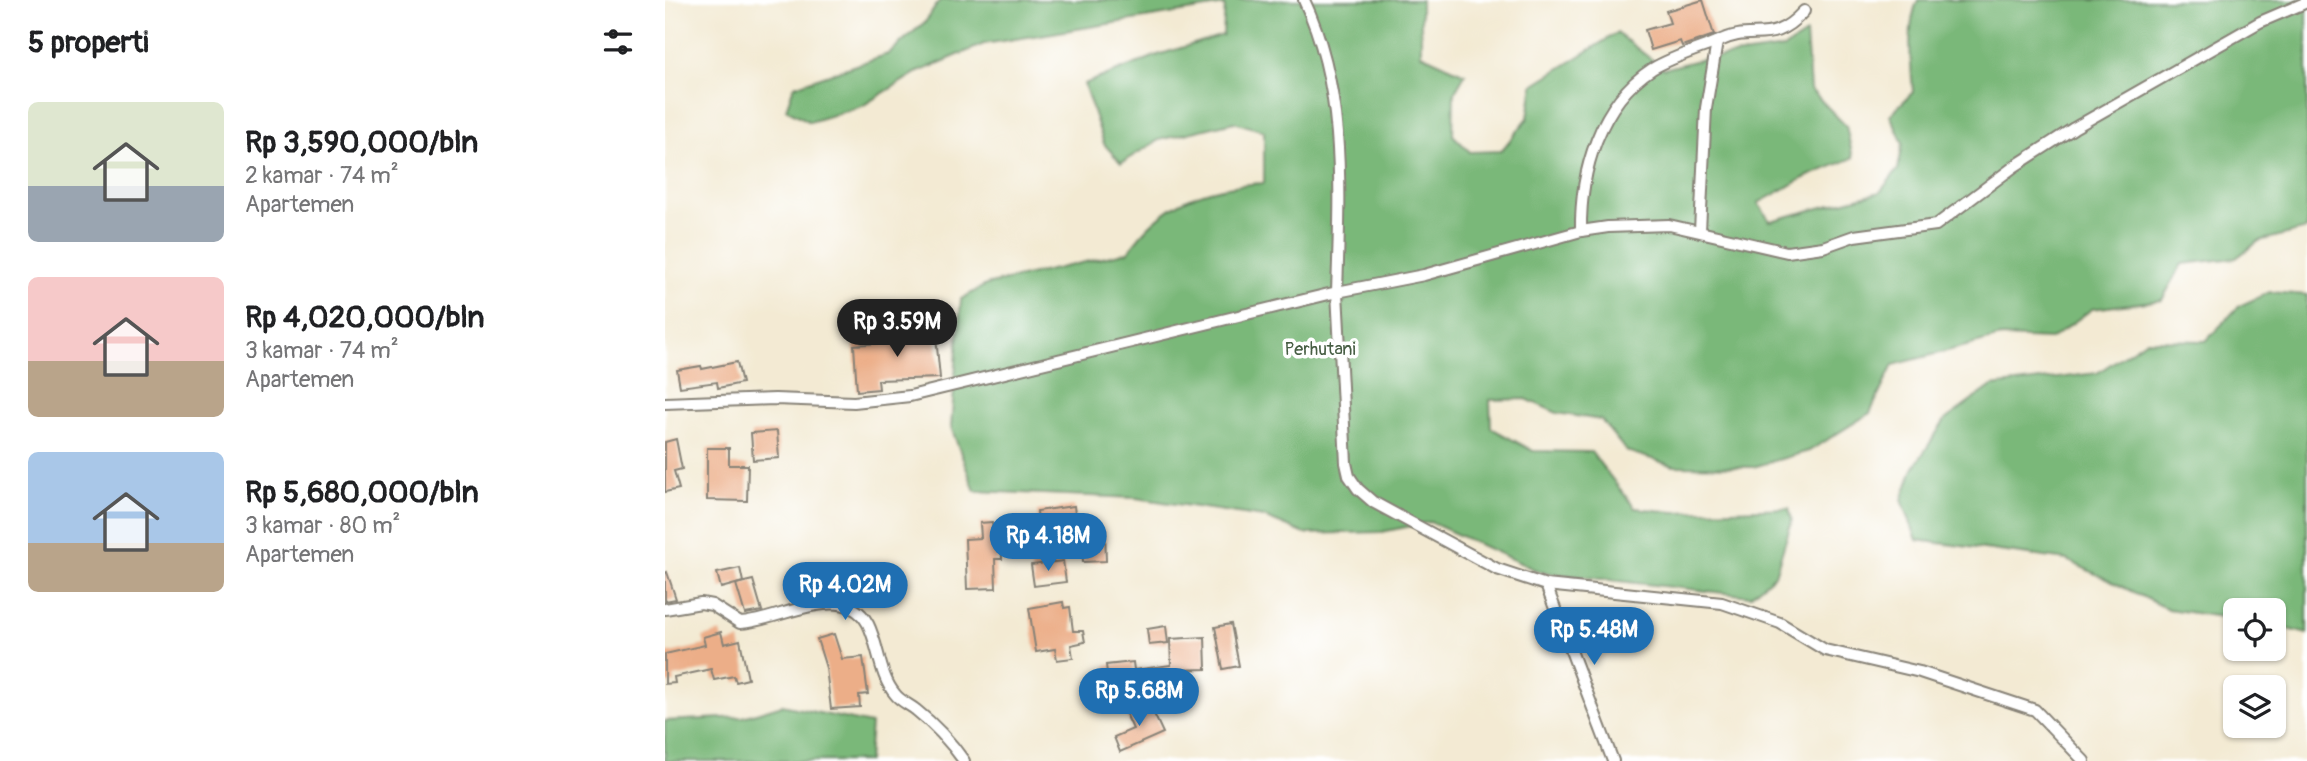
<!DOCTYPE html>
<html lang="id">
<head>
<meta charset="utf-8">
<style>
  :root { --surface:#fff; --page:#f6f6f6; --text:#202124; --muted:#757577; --accent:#1f6fb2 }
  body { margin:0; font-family:Pangolin,sans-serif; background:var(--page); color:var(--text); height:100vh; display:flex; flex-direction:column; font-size:26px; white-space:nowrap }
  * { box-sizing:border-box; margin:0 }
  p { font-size:23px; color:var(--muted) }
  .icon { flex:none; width:38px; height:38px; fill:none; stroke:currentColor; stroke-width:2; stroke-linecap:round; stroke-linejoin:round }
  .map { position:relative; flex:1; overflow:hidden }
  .sheet { display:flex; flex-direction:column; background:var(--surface); width:665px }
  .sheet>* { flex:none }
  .tools { position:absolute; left:1558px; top:598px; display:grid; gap:14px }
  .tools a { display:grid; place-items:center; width:63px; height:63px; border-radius:10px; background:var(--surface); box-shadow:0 2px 5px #0004; font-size:35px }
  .price { position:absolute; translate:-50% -60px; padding:0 16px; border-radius:24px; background:var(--accent); color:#fff; font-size:23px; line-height:46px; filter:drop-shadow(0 2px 4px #0008) }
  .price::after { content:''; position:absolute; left:50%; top:42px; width:21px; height:16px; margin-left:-10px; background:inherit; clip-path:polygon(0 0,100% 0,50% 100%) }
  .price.selected { background:#222; color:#fff }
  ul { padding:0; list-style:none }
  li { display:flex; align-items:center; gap:21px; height:175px; padding:0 28px }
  li span { display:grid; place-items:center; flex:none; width:196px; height:140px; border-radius:10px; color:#555 }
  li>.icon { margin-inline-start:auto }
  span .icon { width:84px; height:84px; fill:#fffc; stroke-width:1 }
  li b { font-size:30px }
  h2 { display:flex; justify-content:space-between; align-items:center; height:84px; padding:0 28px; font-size:30px }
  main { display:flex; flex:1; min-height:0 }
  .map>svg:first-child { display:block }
</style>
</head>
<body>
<main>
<section class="sheet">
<h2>5 properti<svg class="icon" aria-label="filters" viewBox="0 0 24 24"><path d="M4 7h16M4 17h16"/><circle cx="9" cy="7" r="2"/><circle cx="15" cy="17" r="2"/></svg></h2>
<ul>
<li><span style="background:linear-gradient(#dfe7d0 60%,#9aa5b1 0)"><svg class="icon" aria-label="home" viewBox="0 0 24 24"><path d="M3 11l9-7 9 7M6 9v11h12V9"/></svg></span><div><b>Rp 3,590,000/bln</b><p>2 kamar · 74 m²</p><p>Apartemen</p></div></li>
<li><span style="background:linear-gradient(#f6c9c9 60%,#b9a48a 0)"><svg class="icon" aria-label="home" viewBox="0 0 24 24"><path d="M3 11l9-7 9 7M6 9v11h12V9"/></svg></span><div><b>Rp 4,020,000/bln</b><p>3 kamar · 74 m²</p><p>Apartemen</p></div></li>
<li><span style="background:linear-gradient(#a9c7e8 65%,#b9a48a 0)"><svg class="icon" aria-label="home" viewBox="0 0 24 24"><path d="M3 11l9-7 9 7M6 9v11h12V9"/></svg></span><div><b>Rp 5,680,000/bln</b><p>3 kamar · 80 m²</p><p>Apartemen</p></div></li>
</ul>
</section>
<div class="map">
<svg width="1642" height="761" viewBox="0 0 1642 761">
  <rect width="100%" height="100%" fill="#fff"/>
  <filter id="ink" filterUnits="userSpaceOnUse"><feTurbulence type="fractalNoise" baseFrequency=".0143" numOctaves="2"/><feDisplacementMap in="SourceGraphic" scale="14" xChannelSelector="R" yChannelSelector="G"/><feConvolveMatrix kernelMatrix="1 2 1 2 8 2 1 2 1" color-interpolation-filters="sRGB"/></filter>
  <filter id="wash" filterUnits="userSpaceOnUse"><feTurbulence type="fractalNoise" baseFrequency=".00686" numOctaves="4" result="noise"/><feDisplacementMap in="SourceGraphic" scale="28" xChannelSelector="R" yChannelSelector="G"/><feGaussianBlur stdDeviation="1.57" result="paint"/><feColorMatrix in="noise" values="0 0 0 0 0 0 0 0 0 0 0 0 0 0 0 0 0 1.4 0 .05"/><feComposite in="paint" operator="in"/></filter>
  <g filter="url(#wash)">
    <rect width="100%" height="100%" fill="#f3ead3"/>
    <g fill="#7ab879" stroke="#4b6a4a" stroke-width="2">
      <path d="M275,0H756V54L800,74L789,93L788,135L805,152L836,151L863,118L868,85L952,33L999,69L1033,60L1119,48L1141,34L1145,89L1181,126L1188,158L1141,177L1093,203L1105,221L1215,192L1233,169L1238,143L1225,115L1248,92C1246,65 1241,25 1253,0H1642V229L1594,241L1571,258L1517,264L1497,300L1427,309L1386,339L1336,337L1228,365L1205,413L1144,451L1088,467L1009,466L961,451L936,420L892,413L861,399L825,400L826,428L868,451L926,452L970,508L1009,512L1124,508L1127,520L1110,575L1085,596L875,572L765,522L717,532L640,534L599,517L471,498L310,491L286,427L296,299L321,285L463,252C498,201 539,186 599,183V131L569,122L494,140L456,163L439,144L419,84L493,55L558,35L560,5L319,44L251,73L197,106L145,122L121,109L129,86L223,54L261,21Z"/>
      <path d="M1605,292L1642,295V634L1608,625V611H1570V619L1503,609L1402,560L1252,540L1237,500L1248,469L1280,420L1327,386L1432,373L1482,340L1541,341L1574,306Z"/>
      <path d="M117,705L206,724L203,761H0V721L78,717Z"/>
    </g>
    <g id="blocks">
      <g fill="#ecae88">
        <path d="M1038,0L1049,35L1017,46L1015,41L986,50L980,30L1005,23L1001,11Z"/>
        <path d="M270,326L275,378L213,380L214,389L192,391L189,345L216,343L215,330L227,329L228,342L250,340L249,327Z"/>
        <path d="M72,362L77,383L53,388L52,382L15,387L12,370L36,366L37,369Z"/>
        <path d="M112,431L114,458L88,460L86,433Z"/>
        <path d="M11,439L17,469L9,471L14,489L0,492V442Z"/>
        <path d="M42,448H64V465H83L82,501L42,500Z"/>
        <path d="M409,506L412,531L440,530L441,561L418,562L417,547L393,550L390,530L374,532L372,511Z"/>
        <path d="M327,522L328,538L336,537L337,559H330L331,588L302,589L300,539L316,538L315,523Z"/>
        <path d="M398,561L401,582L369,586L366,565Z"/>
        <path d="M75,568L78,582L56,588L52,573Z"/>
        <path d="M2,572L11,599L0,601V573Z"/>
        <path d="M88,580L97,611L80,614L71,584Z"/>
        <path d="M398,602L399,608L405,607L408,631H418L420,642L406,645L408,658L392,660L390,649L371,652L364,608Z"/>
        <path d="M566,624L574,666L558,669L550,627Z"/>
        <path d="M501,626L503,643L484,645L482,629Z"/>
        <path d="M56,632L59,644L75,640L83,679L71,682L69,676L49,680L46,669L9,677L10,683L0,684V654L40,645L38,637Z"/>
        <path d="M169,634L177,659L198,657L203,694L194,695L195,707L166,709L161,668L152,639Z"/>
        <path d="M540,637L541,669L507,670L509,682L477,687L479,692L433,697L430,675L442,673L441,665L468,662L469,670L506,665L505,639Z"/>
        <path d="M484,703L498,733L455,752L449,737L468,729L461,714Z"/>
      </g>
    </g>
  </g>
  <g filter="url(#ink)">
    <use href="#blocks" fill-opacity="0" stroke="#888378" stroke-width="2"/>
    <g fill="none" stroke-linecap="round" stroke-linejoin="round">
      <defs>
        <g id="street">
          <path d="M916,231C915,171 935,103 987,69C1007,57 1031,50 1052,42"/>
          <path d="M1035,231L1041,108L1052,42C1089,23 1104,49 1139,11"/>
          <path d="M0,403L110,399L189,402L245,396L672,292C675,195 682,91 639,0"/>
          <path d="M881,585L948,761"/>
          <path d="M0,609L36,603L47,605L75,623C113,622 179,579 203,624C214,646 214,675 230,694C235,701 245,705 251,710C270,725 285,741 299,761"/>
          <path d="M1419,761L1370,710L1255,672L1160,650L1115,623L1057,603L881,585L832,569L708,502L693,489L684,476L681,463L672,292L759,275L916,231L943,227L1004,225L1122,252L1158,247L1189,236L1271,225L1350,166L1409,128L1595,22L1642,2"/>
        </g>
      </defs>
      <use href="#street" stroke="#888378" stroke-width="14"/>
      <use href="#street" stroke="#fff" stroke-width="10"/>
    </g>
  </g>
  <g text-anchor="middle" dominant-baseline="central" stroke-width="7" stroke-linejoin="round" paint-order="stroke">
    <g font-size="18" fill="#475e44" stroke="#fff">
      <text x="655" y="349">Perhutani</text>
    </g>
  </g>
</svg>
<div class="tools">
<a><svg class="icon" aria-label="locate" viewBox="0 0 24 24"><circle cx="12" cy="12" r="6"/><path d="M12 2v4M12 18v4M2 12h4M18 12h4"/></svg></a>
<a><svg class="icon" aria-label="layers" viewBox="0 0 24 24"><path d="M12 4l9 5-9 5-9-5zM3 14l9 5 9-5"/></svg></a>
</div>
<b class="price selected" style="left:232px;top:359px">Rp 3.59M</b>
<b class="price" style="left:383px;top:573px">Rp 4.18M</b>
<b class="price" style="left:180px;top:622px">Rp 4.02M</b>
<b class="price" style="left:929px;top:667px">Rp 5.48M</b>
<b class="price" style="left:474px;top:728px">Rp 5.68M</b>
</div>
</main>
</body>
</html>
